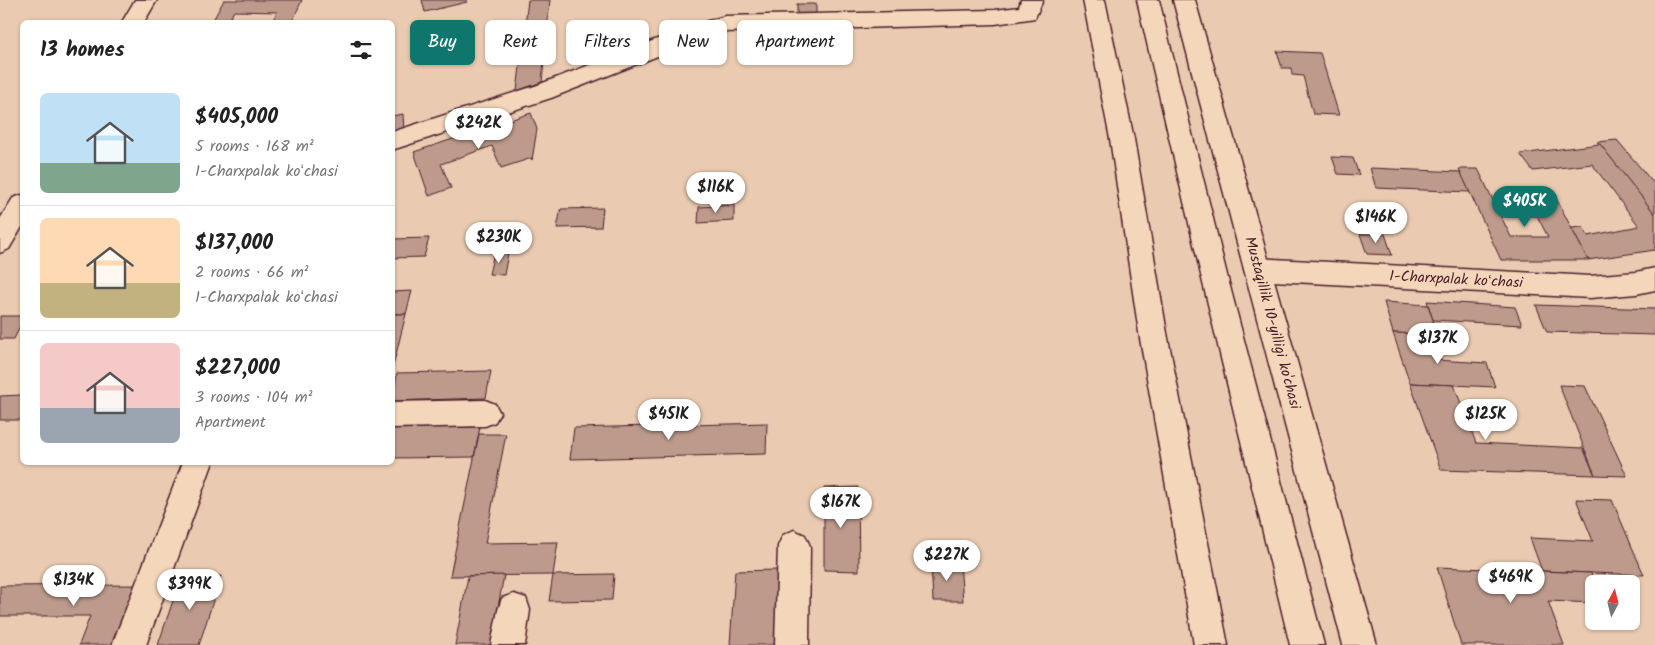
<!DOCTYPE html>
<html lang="en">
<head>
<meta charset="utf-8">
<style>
  :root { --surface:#fff; --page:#f6f6f6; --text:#222; --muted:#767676; --line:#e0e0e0; --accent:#0f766e }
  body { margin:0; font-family:Kalam,sans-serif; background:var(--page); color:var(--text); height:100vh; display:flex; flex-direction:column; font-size:19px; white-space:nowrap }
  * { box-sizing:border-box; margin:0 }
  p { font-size:16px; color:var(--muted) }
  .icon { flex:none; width:28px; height:28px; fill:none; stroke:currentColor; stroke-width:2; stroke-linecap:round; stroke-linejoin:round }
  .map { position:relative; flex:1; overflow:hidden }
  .drawer { position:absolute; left:20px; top:20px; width:375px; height:445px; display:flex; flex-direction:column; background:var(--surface); border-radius:8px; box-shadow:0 1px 4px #0004 }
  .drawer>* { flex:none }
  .banner { position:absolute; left:410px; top:20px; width:475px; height:45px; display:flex; gap:10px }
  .needle { width:32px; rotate:7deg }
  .buttons { position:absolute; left:1585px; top:575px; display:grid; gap:10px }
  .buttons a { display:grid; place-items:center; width:55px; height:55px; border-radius:8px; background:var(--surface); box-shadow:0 1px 4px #0004; font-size:25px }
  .price { position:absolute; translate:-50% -42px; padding:0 11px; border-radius:18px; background:#fff; color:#222; font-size:16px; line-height:32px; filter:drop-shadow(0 1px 2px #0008) }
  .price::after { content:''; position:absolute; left:50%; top:30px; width:15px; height:11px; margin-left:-8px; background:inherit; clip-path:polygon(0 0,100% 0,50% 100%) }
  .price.on { background:var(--accent); color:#fff }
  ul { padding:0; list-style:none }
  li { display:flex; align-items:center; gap:15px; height:125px; padding:0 20px }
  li+li { border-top:1px solid var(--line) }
  li span { display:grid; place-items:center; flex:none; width:140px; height:100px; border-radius:8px; color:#555 }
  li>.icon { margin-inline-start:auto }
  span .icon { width:60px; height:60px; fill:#fffc; stroke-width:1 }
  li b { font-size:21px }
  h2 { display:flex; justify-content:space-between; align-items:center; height:60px; padding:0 20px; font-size:21px }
  .pill { padding:0 18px; border-radius:8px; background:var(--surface); box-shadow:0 1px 4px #0004; font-size:18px; line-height:45px }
  .pill.on { background:var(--accent); color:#fff }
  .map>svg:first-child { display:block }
</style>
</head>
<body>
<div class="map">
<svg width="1655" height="645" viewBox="0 0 1655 645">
  <rect width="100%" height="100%" fill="#eacbb1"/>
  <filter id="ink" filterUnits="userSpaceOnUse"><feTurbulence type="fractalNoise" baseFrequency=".02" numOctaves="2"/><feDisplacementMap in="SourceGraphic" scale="10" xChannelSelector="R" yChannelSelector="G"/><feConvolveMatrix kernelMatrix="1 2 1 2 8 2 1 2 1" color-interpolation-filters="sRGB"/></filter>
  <g filter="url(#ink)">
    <g fill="#bd9a8c" stroke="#4a1f2b">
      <path d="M224,0H302L292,22H272L277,12L234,11L228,22H212Z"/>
      <path d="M422,0H466L467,2L425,12Z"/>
      <path d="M528,0H550L542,82L517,91Z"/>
      <rect x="797" y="4" width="19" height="11"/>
      <path d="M1277,51L1320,53L1339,115L1313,114L1303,76L1292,75L1291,68H1282Z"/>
      <path d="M531,113L537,129L532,160V158L501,168L492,146L441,164L451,188L429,196L414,152Z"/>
      <path d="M403,114L404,133L392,136V116Z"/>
      <path d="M1617,140L1655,185V214L1597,142Z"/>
      <path d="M1600,144L1655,214V250L1588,260L1571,228L1583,227L1588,236L1639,226L1592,164L1533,171L1520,154Z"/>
      <path d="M1332,157L1353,158L1359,175L1338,174Z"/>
      <path d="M1370,168L1461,172L1470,192L1376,188Z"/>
      <path d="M1459,169H1478L1511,237H1548L1529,200H1557L1588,260H1501Z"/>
      <path d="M734,205V221L698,223L699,207Z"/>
      <path d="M603,208L601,227L557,228L561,209Z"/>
      <path d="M1360,234H1385L1392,255L1367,254Z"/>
      <path d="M429,238L424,257L392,258V239Z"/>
      <path d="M494,253H508L504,275L489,274Z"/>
      <path d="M412,291L406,314H392V292Z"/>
      <path d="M1427,301L1515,307L1522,325L1433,320Z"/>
      <path d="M1384,302L1428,305L1438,335L1393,333Z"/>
      <path d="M1536,305L1655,309V335L1547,332Z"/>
      <path d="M392,314H406L392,370Z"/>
      <path d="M0,316H22V322L14,339H0Z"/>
      <path d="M1393,333L1426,334L1435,360L1487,363L1495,387L1410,383Z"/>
      <path d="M491,371L486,398L392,401L397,373Z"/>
      <path d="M1410,383L1454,385L1476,443L1583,448L1595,475L1441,470Z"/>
      <path d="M1559,385L1585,386L1627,476L1595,475Z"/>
      <path d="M22,395V420H0V396Z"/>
      <path d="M767,423L766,454L570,459L574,428Z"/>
      <path d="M480,427L474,457L392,458V428Z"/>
      <path d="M479,434H506L485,543L558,542L553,575L450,576Z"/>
      <path d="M858,487L859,571L824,570V488Z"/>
      <path d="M1576,499L1612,500L1644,575L1542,571L1530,538L1593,541Z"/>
      <path d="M931,563H960L963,601H933Z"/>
      <path d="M1437,567L1591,573L1595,584H1594V603L1548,601L1564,645H1461Z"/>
      <path d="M778,570L775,645H730L735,571Z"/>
      <path d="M614,574L612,600L549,601L553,575Z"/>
      <path d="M504,575L491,645H455L468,576Z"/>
      <path d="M221,576L199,645H158L181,577Z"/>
      <path d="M139,585L116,645H79L90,616H0V586Z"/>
    </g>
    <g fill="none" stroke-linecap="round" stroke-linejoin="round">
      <defs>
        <g id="minor">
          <path d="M135,0H157L144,22H122Z"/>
          <path d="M1021,0H1043L1035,18L995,24L725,32L706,37L551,98L392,150V132L535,86L691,26L725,16L995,10L1019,7Z"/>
          <path d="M1083,0H1105L1134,139L1167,333L1228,645H1194L1139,333L1110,139Z"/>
          <path d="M22,195V227L9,249L0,253V219L13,198Z"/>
          <path d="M1257,258L1590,276L1636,272L1655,268V290L1636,294L1590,298L1257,280L1248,277L1244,269L1248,261Z"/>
          <path d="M485,400L495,404L500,413L495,422L485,426L392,428V402Z"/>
          <path d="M183,462H213L146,645H112Z"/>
          <path d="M794,530L805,535L810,546L809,645H775L778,546L783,535Z"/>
          <path d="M514,594L526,598L530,610L525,645H491L498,610L502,598Z"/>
        </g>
        <g id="major">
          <path d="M1137,0H1159L1227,275L1324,645H1290L1201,275Z"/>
          <path d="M1173,0H1195L1377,645H1343Z"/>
        </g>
      </defs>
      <use href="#minor" stroke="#4a1f2b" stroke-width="3"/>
      <use href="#major" stroke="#4a1f2b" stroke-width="3"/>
      <use href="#minor" fill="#f4d6ba" fill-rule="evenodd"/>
      <use href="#major" fill="#f4d6ba" fill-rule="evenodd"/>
    </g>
  </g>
  <g text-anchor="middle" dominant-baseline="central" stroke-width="4" stroke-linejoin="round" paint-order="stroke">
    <g font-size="15" fill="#4a1f2b" stroke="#f4d6ba">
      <text transform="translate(1456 280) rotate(3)">1-Charxpalak koʻchasi</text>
      <text transform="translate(1272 323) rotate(75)">Mustaqillik 10-yilligi ko'chasi</text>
    </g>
  </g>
</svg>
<div class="buttons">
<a><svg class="needle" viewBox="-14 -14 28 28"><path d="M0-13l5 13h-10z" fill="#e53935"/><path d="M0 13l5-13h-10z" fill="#767676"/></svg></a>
</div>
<b class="price" style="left:479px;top:150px">$242K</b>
<b class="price" style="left:716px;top:214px">$116K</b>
<b class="price on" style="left:1525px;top:228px">$405K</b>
<b class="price" style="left:1376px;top:244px">$146K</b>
<b class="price" style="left:499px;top:264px">$230K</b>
<b class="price" style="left:1438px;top:365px">$137K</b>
<b class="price" style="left:669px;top:441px">$451K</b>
<b class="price" style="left:1486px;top:441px">$125K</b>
<b class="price" style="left:841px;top:529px">$167K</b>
<b class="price" style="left:947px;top:582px">$227K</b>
<b class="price" style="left:1511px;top:604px">$469K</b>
<b class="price" style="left:74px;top:607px">$134K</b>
<b class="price" style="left:190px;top:611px">$399K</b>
<div class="banner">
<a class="pill on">Buy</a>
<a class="pill">Rent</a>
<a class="pill">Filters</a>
<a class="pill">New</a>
<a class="pill">Apartment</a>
</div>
<section class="drawer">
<h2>13 homes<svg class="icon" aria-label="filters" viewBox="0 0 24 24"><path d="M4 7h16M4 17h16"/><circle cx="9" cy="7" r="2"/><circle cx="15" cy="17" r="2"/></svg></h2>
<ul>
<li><span style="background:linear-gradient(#bfe0f5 70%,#7fa58c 0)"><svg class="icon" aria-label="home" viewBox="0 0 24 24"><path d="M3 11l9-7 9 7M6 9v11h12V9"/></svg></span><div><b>$405,000</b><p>5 rooms · 168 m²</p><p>1-Charxpalak koʻchasi</p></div></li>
<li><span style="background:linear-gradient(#ffd9b3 65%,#c2b280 0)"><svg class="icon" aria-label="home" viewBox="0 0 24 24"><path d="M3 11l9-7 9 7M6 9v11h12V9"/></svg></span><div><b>$137,000</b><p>2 rooms · 66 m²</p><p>1-Charxpalak koʻchasi</p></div></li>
<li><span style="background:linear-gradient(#f6c9c9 65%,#9aa5b1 0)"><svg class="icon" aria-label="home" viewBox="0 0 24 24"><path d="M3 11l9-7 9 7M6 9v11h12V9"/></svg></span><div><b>$227,000</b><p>3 rooms · 104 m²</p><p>Apartment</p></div></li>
</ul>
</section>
</div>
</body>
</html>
